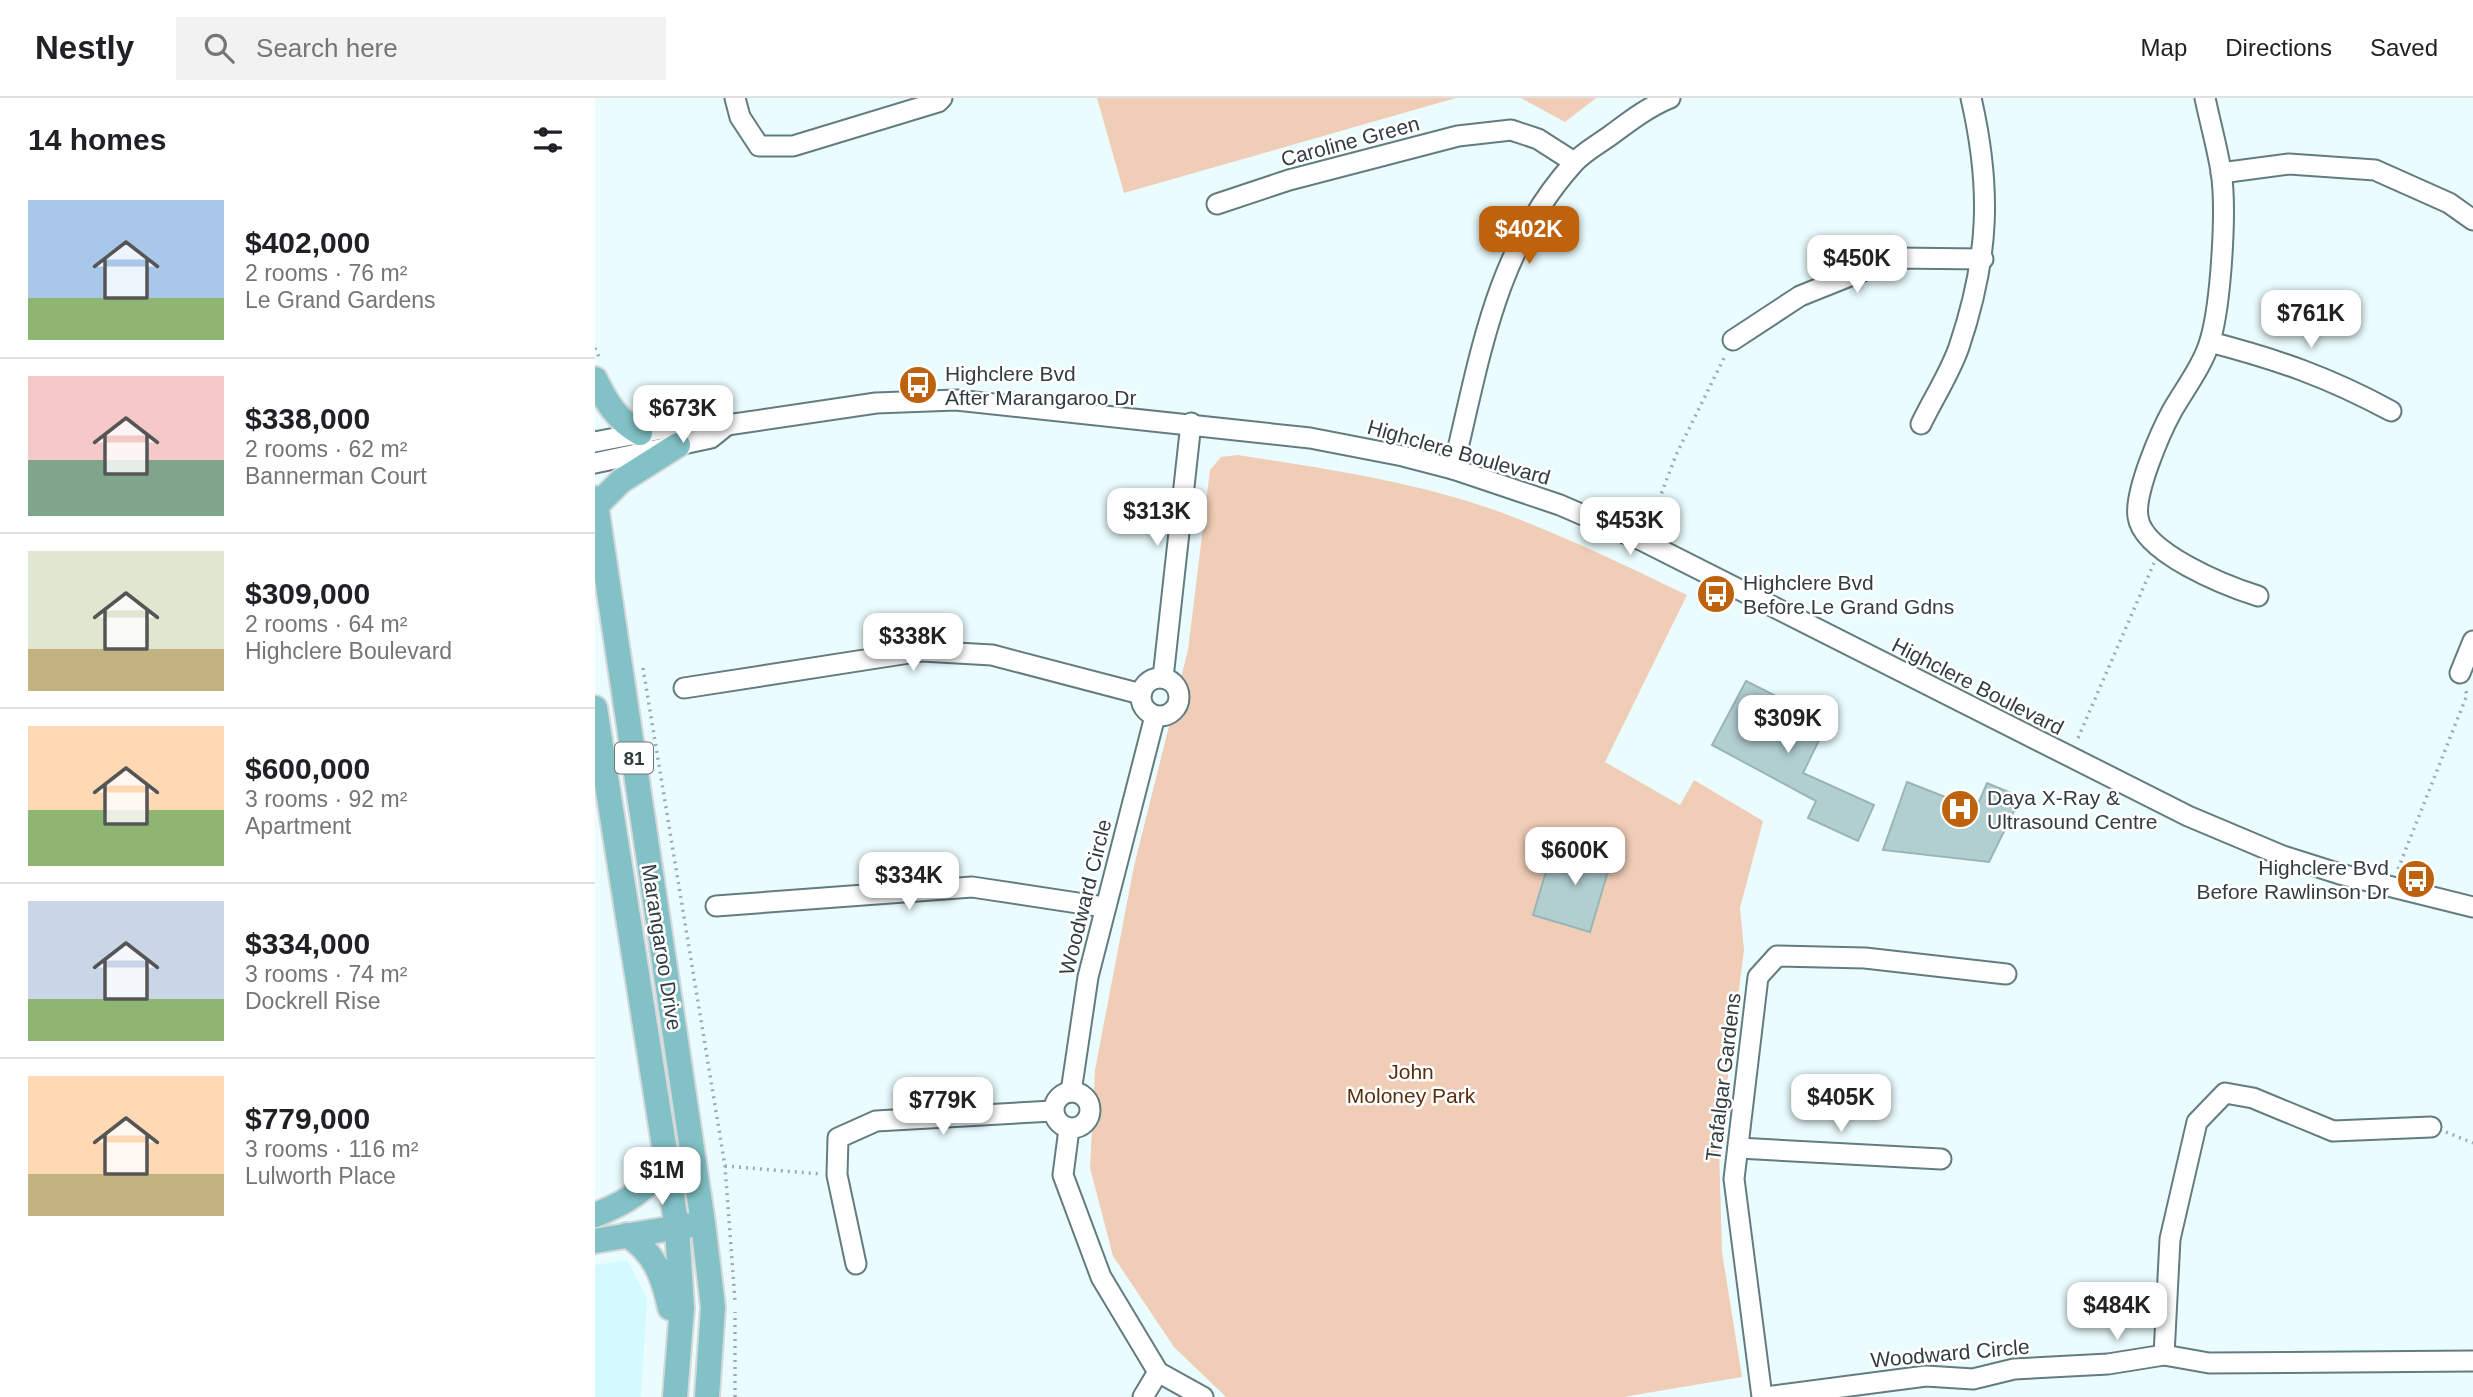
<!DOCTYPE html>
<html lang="en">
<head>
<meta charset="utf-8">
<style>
  :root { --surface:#fff; --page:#f2f2f2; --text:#202124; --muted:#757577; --line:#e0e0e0; --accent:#be620e }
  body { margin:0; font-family:Helvetica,sans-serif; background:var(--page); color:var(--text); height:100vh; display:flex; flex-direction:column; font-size:26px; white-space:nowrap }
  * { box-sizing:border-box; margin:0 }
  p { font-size:23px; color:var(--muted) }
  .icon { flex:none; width:38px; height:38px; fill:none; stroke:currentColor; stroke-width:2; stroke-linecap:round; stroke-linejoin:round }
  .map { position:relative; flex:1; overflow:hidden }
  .side { display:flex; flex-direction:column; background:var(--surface); width:595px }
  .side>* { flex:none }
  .price { position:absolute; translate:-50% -60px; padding:0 16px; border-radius:14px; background:#fff; color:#222; font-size:23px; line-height:46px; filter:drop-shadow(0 2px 4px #0008) }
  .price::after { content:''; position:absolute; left:50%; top:42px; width:21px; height:16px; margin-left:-10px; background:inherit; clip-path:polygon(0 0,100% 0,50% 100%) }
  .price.on { background:var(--accent); color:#fff }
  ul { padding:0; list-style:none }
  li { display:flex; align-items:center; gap:21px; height:175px; padding:0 28px }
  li+li { border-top:2px solid var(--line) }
  li span { display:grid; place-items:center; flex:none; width:196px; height:140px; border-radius:0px; color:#555 }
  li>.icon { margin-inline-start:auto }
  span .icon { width:84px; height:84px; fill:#fffc; stroke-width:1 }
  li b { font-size:30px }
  h2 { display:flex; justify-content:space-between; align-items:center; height:84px; padding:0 28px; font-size:30px }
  header { display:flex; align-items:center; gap:42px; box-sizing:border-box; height:98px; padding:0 35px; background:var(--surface); border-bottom:2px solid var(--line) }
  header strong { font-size:33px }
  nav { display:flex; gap:38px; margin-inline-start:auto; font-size:24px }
  .search { width:490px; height:63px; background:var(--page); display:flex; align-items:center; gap:18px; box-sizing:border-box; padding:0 24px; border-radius:0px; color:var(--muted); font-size:26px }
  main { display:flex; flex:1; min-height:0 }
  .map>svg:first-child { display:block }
</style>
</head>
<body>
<header>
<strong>Nestly</strong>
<div class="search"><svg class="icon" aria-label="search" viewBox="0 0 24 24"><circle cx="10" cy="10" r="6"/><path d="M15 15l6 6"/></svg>Search here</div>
<nav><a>Map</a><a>Directions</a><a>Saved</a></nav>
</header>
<main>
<section class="side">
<h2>14 homes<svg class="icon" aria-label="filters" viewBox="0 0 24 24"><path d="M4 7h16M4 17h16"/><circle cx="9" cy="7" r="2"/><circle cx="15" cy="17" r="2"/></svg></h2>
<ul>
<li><span style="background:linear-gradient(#a9c7e8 70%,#8fb573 0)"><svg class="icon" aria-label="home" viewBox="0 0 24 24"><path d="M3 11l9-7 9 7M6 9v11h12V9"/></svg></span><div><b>$402,000</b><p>2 rooms · 76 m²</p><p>Le Grand Gardens</p></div></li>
<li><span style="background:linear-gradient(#f6c9c9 60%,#7fa58c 0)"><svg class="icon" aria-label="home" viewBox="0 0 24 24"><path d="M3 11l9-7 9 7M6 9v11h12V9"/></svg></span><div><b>$338,000</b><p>2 rooms · 62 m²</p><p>Bannerman Court</p></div></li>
<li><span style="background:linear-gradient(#dfe7d0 70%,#c2b280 0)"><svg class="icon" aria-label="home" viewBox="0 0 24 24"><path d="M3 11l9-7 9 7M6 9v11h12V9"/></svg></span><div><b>$309,000</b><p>2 rooms · 64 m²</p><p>Highclere Boulevard</p></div></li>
<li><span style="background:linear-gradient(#ffd9b3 60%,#8fb573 0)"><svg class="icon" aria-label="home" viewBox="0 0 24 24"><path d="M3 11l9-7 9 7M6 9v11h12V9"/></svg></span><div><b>$600,000</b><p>3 rooms · 92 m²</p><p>Apartment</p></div></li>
<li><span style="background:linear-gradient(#c9d6e8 70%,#8fb573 0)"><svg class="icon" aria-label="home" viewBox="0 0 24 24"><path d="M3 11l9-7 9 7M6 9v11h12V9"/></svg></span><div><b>$334,000</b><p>3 rooms · 74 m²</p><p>Dockrell Rise</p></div></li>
<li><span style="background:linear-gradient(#ffd9b3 70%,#c2b280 0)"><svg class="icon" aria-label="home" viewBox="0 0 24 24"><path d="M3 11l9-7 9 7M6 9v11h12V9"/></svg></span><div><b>$779,000</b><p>3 rooms · 116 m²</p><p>Lulworth Place</p></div></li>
</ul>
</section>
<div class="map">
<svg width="1878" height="1299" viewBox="0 0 1878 1299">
  <rect width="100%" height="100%" fill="#ebfcfe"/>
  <path fill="#d3fafe" d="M32,1162L52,1201L46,1299H0V1167Z"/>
  <g fill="#f0cdb6">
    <path d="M502,0H861L529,95Z"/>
    <path d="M926,0H1001L970,24Z"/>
    <path d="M643,357C732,371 823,384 908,415C971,439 1032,468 1092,497L1010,664L1085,707L1099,682L1168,723L1145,810L1149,852L1124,1049L1127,1154L1147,1279L1028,1299H631L579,1249L518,1158L495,1070L500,972L539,768L593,552L615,372L626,359Z"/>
  </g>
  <g fill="#b1ced1" stroke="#99b5b7" stroke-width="2">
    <path d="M1151,583L1233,624L1208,675L1279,707L1263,743L1213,720L1221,703L1117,647Z"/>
    <path d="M1312,684L1381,711L1392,685L1426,699L1394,764L1288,752Z"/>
    <path d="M979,741L1019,753L995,834L938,817L952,770L969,775Z"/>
  </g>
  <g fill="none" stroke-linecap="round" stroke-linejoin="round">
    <defs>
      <g id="minor">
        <path d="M140,0L145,19L164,48H198L343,4L347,0"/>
        <path d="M1610,0C1615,24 1622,49 1626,73C1632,111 1626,206 1615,243C1608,267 1589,292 1577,313C1565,335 1539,395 1543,419C1548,455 1631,488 1663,498"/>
        <path d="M1626,75L1694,66L1780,72L1854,105L1878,122"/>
        <path d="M622,106L694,82L863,38L916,32L943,41L979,64"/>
        <path d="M1138,242L1205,198L1300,160L1388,161"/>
        <path d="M1615,244C1684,262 1733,279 1796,313"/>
        <path d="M1326,326C1338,301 1355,275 1364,249C1394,160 1397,91 1376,0"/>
        <path d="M0,344L114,322L132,327L281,305L361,302L715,340L808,358L858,371L965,407L1048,443L1593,718L1688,758L1745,776L1878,809"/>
        <path d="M0,365L116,340L132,327"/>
        <path d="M858,371C885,261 899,154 978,66C988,54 1004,46 1016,37C1035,23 1053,9 1075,0"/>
        <path d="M1865,575L1878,543"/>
        <circle cx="565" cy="599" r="19"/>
        <path d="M568,580L596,325"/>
        <path d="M89,590L327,553L397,557L546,596"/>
        <path d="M121,808L377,789L509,809"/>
        <circle cx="477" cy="1012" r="18"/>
        <path d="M476,994L493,879L560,618"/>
        <path d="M474,1031L468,1077L506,1179L563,1274L608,1299"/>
        <path d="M1143,1050L1346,1061"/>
        <path d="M261,1166L242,1077L243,1040L281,1023L458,1013"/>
        <path d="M1569,1257L1575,1141L1602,1024L1630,995L1658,1000L1738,1033L1836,1029"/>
        <path d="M548,1299L563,1274"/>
        <path d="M1167,1299L1139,1081L1163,879L1182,858L1270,860L1411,876"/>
        <path d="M1171,1299L1331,1278L1378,1281L1419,1271L1513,1266L1569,1257L1614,1265L1878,1263"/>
      </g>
      <g id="major">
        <path d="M0,281C11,304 23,323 45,335"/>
        <path d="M0,400L108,1125L118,1209L112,1299"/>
        <path d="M1,408L26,383L83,347"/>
        <path d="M0,610L82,1130L87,1210L80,1299"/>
        <path d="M0,1117C31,1105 54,1091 71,1062"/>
        <path d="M32,1137C60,1155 68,1178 75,1210"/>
        <path d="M0,1143L97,1127"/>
      </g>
    </defs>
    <use href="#minor" stroke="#627c7f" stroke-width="23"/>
    <use href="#major" stroke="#d6d8d9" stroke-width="28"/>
    <g stroke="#9dabad" stroke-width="3.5" stroke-dasharray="2 5" stroke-linecap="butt">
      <path d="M0,250L5,261"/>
      <path d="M1054,428L1081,357L1131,256"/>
      <path d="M48,570L130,1068L140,1203"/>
      <path d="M1483,640L1559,465"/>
      <path d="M1803,771L1872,597L1870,590"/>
      <path d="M1851,1034L1878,1045"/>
      <path d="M130,1068L226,1076"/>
      <path d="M140,1299V1214"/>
    </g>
    <use href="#minor" stroke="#fff" stroke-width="19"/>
    <use href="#major" stroke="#82c2c7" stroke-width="24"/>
  </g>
  <defs>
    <symbol id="bus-disc" viewBox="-11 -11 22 22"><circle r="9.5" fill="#be620e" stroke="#fff"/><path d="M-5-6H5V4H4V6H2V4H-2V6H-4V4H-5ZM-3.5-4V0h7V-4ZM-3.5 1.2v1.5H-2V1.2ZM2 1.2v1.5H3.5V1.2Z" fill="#fff"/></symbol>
    <symbol id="hospital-disc" viewBox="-11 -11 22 22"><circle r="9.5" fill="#be620e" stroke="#fff"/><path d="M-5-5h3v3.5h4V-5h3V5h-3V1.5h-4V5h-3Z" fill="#fff"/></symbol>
  </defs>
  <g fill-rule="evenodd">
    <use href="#bus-disc" x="301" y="265" width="44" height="44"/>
    <use href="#bus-disc" x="1099" y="474" width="44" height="44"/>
    <use href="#hospital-disc" x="1343" y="689" width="44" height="44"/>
    <use href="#bus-disc" x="1799" y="759" width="44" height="44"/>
  </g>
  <g text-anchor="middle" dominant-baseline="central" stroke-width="5" stroke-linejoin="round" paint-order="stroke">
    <rect fill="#fff" stroke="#707779" stroke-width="2" x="20" y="644.5" width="38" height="31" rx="5"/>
    <g font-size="19" font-weight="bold" fill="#323d3f">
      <text x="39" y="660">81</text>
    </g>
    <g font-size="21" fill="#323d3f" stroke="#fff">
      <text transform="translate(755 43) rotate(-15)">Caroline Green</text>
      <text transform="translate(864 354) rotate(16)">Highclere Boulevard</text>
      <text transform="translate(1383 588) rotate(27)">Highclere Boulevard</text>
      <text transform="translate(490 799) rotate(-76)">Woodward Circle</text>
      <text transform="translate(67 849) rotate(81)">Marangaroo Drive</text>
      <text transform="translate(1128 979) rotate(-83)">Trafalgar Gardens</text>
      <text transform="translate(1355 1255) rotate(-5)">Woodward Circle</text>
    </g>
    <g font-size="21" fill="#323d3f" stroke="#fff" text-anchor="start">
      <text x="350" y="275">Highclere Bvd<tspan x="350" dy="24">After Marangaroo Dr</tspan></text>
      <text x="1148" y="484">Highclere Bvd<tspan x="1148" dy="24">Before Le Grand Gdns</tspan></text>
      <text x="1392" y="699">Daya X-Ray &amp;<tspan x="1392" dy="24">Ultrasound Centre</tspan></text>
      <text x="1794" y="769" text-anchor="end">Highclere Bvd<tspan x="1794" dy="24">Before Rawlinson Dr</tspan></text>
    </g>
    <g font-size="21" fill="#592e0d" stroke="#fff">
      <text x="816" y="973">John<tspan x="816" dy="24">Moloney Park</tspan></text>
    </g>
  </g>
</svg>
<b class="price on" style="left:934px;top:168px">$402K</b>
<b class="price" style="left:1262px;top:197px">$450K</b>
<b class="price" style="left:1716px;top:252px">$761K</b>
<b class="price" style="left:88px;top:347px">$673K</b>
<b class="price" style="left:562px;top:450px">$313K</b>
<b class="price" style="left:1035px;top:459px">$453K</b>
<b class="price" style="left:318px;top:575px">$338K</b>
<b class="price" style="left:1193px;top:657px">$309K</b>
<b class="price" style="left:980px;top:789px">$600K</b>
<b class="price" style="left:314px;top:814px">$334K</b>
<b class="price" style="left:1246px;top:1036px">$405K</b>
<b class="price" style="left:348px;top:1039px">$779K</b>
<b class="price" style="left:67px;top:1109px">$1M</b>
<b class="price" style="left:1522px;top:1244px">$484K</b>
</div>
</main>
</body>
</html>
